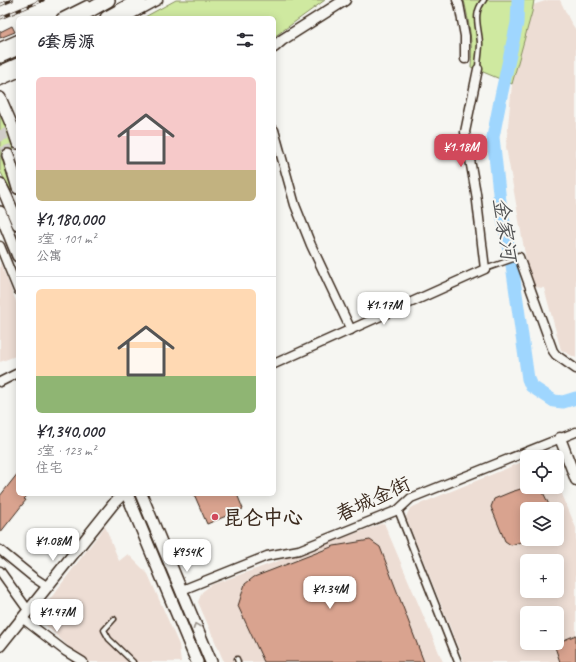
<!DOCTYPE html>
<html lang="zh">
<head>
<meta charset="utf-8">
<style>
  :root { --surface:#fff; --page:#f7f7f7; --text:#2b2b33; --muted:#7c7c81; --line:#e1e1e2; --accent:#d1495b }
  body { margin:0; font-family:Caveat,"LXGW WenKai TC",sans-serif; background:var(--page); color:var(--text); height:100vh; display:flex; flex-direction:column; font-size:15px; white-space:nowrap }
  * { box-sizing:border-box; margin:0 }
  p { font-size:13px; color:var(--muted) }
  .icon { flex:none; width:22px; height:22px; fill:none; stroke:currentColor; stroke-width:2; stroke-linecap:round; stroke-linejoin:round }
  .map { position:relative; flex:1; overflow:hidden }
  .panel { position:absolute; left:16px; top:16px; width:260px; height:480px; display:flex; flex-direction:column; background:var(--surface); border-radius:6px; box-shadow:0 2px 10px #0003 }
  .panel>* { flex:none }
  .controls { position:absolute; left:520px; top:450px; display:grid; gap:8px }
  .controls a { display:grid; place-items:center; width:44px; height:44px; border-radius:6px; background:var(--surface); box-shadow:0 2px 10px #0003; font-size:20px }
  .price { position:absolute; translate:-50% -34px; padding:0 9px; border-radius:8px; background:#fff; color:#222; font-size:13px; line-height:26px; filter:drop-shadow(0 1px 2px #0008) }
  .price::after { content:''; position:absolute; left:50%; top:24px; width:12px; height:9px; margin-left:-6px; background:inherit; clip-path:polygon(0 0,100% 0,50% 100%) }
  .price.selected { background:var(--accent); color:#fff }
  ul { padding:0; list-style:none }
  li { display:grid; align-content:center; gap:8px; height:212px; padding:0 20px }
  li+li { border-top:1px solid var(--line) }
  li span { display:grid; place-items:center; height:124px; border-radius:6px; color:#555 }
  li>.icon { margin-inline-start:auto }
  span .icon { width:72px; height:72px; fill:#fffc; stroke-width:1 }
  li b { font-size:17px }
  h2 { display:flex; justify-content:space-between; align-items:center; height:48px; padding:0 20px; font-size:17px }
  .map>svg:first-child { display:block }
</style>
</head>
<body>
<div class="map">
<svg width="576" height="662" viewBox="0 0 576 662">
  <rect width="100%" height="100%" fill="#f6f6f2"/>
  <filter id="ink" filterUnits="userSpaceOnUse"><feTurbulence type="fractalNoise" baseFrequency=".025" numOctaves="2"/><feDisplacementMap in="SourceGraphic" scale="8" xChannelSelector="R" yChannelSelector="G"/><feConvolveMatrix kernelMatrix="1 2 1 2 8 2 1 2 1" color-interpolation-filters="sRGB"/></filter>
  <g filter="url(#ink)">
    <g fill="#edddd4" fill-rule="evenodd">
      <path d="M548,0H560L570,21L576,30V358L561,350L544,288L535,287L528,271L506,147L512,84L532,12L533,5Z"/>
      <path d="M0,262L18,306V355L0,362Z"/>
      <path d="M527,460V487H557V482L576,528V662H464L406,517L410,508ZM527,509H557V539H527ZM527,561H557V591H527ZM527,613H557V643H527Z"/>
      <path d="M384,523L443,662H224L198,602L202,592L211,585Z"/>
      <path d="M105,526L119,561L128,554L148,574L179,645L181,662H85L41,621L44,607Z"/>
    </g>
    <g fill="#cfe9a0" stroke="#858a5f">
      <path d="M176,0H325L274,37V18H143Z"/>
      <path d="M464,0H534L532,12L512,84L471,67C473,44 469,22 464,0Z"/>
      <path d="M0,116L4,121L14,150L0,156Z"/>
      <path d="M1,156L12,191H11L0,171V157Z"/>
    </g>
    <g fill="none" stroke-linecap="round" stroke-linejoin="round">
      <path stroke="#9fd6fe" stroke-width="13" d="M518,0L517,23L501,96L493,137L500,202L512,265L528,379L531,386L554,401L563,402L576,398"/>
    </g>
    <g fill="#d9a38f" stroke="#3b2a1e">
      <path d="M12,26L15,32L0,38V32Z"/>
      <path d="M18,473V494H29L24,499L26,500L0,533V496Z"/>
      <path d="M527,487L541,488L551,509H527V540L511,545L505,541L491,507L494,499L511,492Z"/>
      <path d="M194,494H237L243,509L207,524Z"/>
      <path d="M370,540L380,547L424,662H264L238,606L245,584L254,577L334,546Z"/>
      <path d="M576,635V662H560L554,644Z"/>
    </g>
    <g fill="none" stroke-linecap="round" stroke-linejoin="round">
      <path stroke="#d1cdc8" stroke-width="11" stroke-dasharray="11 5.5" stroke-linecap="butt" d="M0,130L8,155"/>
      <defs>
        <g id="service">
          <path d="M478,69C478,60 480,52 480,43C479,26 472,14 484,0"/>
          <path d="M485,269L519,257"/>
          <path d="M114,619L104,630L109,639L133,662"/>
          <path d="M237,659L238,662"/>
        </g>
        <path id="pedestrian" d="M398,510L458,662"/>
        <g id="minor">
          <path d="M457,0L459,4L465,36V59"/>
          <path d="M61,18L87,5"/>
          <path d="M125,18L158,0"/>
          <path d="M0,47L18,39"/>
          <path d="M0,81L18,73"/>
          <path d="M274,130L295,205L311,245L351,330"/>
          <path d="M0,246L18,290"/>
          <path d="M519,257L553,351L556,355L576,369"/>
          <path d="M274,364L485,269L476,193L465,132L478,69"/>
          <path d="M0,382L18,373"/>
          <path d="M0,550L33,577L48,587"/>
          <path d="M0,571L28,610"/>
          <path d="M182,590L267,556L299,550L398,510L411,498L576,432"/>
          <path d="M22,618L65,651L83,662"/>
        </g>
        <g id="tertiary">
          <path d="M274,47L282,40L345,0"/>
          <path d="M560,438L576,480"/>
          <path d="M0,646L115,502L123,494"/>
        </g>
        <g id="secondary">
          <path d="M0,98L13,128L18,143"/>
          <path d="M8,155L18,188"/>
          <path d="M0,184L6,196L18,224"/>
          <path d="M0,212L18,256"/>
          <path d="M127,494L197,662"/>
          <path d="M141,494L211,662"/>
        </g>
        <g id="trunk">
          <path d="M76,18L108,0"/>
          <path d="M107,18L140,0"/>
          <path d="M0,56L18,48"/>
          <path d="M0,73L18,65"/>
        </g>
      </defs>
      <use href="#service" stroke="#3b2a1e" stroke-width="7"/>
      <use href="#pedestrian" stroke="#3b2a1e" stroke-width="9"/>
      <use href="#minor" stroke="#3b2a1e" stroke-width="11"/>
      <use href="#tertiary" stroke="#3b2a1e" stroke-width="13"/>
      <use href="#secondary" stroke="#3b2a1e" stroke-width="14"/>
      <use href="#trunk" stroke="#3b2a1e" stroke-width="16"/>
      <use href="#service" stroke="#f6f6f2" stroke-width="4"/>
      <use href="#pedestrian" stroke="#f6f6f2" stroke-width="6"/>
      <use href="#minor" stroke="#f6f6f2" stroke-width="8"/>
      <use href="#tertiary" stroke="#f6f6f2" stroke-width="10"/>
      <use href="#secondary" stroke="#f6f6f2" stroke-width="11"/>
      <use href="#trunk" stroke="#f6f6f2" stroke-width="13"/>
      <defs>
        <g id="rail">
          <path d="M0,5L12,0"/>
          <path d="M0,18L43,0"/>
        </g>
      </defs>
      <use href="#rail" stroke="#3b2a1e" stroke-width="3.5"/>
      <use href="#rail" stroke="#f6f6f2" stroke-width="2" stroke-dasharray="6" stroke-linecap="butt"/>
    </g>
    <defs><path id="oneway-chevron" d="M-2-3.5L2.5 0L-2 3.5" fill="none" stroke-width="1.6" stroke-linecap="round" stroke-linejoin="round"/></defs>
    <use stroke="#989088" href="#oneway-chevron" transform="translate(196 626) rotate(-112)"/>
  </g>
  <circle fill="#d1495b" stroke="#f6f6f2" stroke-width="1.5" cx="215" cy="517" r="4"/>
  <g text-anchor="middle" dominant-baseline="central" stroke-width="4" stroke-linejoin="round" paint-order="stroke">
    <g font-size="20" fill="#3b2a1e" stroke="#f6f6f2">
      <text transform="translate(373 499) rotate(-25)">春城金街</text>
    </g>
    <g font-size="20" font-weight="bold" fill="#3b2a1e" stroke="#f6f6f2" text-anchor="start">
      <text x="223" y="517">昆仑中心</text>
    </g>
    <g font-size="21" font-style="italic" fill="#545556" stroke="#f6f6f2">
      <text transform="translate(505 229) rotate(82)">金家河</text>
    </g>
  </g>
</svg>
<div class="controls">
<a><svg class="icon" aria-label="locate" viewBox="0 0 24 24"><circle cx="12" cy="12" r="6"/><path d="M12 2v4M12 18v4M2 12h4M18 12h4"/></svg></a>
<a><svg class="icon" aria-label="layers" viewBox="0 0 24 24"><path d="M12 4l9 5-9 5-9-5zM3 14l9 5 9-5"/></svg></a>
<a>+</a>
<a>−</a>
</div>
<b class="price selected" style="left:461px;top:168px">¥1.18M</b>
<b class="price" style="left:384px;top:326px">¥1.17M</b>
<b class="price" style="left:53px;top:562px">¥1.08M</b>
<b class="price" style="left:187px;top:573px">¥954K</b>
<b class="price" style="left:330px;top:610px">¥1.34M</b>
<b class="price" style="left:57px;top:633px">¥1.47M</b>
<section class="panel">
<h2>6套房源<svg class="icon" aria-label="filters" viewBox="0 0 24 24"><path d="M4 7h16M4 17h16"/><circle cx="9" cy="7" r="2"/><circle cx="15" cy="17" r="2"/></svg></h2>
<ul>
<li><span style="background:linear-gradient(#f6c9c9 75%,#c2b280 0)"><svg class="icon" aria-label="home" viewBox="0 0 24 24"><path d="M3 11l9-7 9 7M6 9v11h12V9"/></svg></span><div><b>¥1,180,000</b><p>3室 · 101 m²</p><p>公寓</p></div></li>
<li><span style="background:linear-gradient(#ffd9b3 70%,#8fb573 0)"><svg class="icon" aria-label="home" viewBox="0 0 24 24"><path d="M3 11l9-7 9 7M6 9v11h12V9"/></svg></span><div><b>¥1,340,000</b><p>5室 · 123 m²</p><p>住宅</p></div></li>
</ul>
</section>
</div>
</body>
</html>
